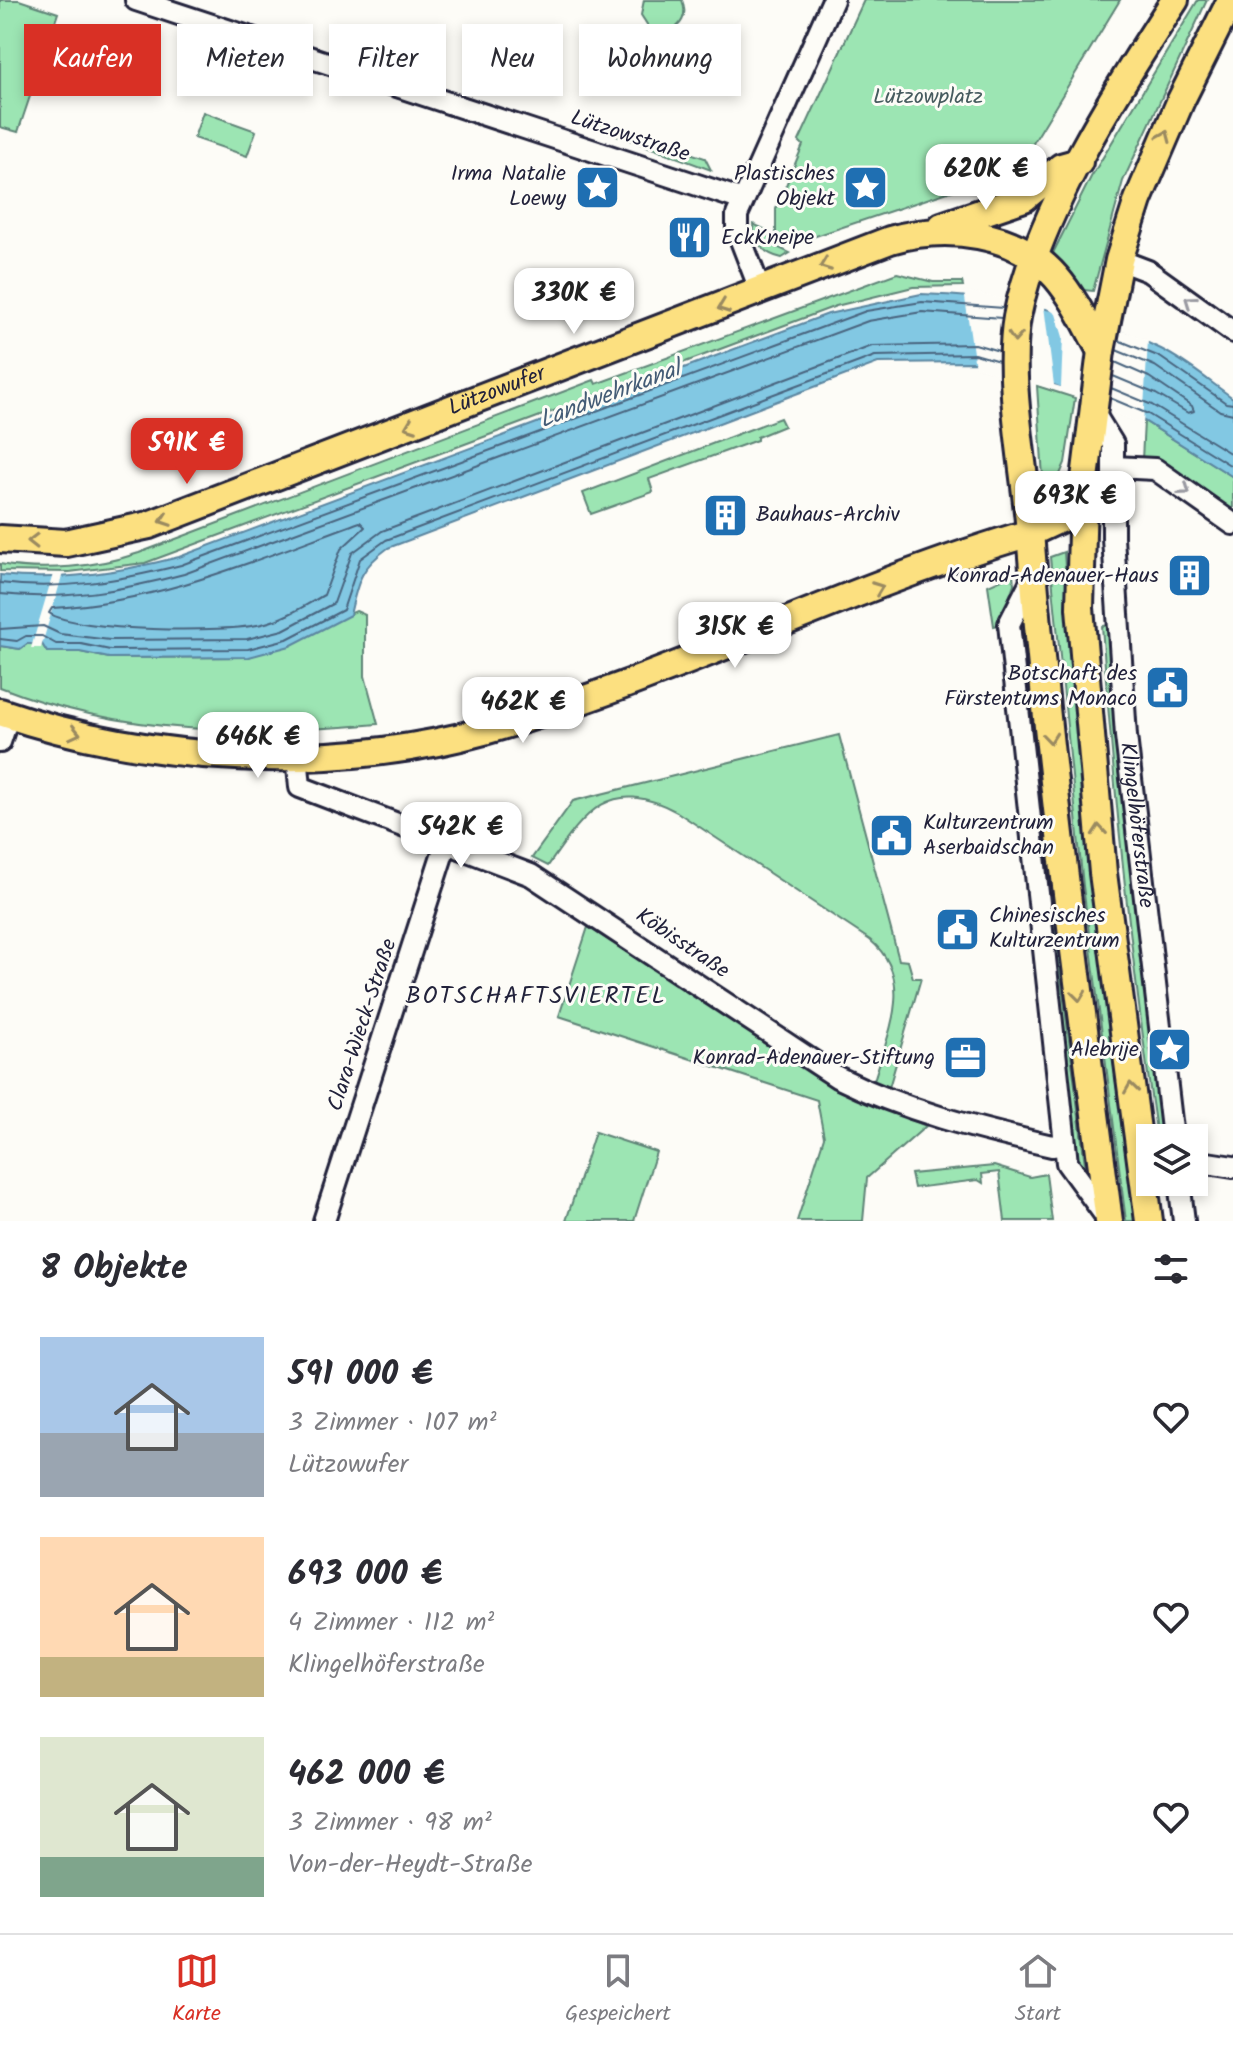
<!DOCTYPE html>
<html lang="de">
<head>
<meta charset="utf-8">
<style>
  :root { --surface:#fff; --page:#f2f2f3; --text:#2b2b33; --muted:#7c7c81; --line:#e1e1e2; --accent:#d93025 }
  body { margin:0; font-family:Kalam,sans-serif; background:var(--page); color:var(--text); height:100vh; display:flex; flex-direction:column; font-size:30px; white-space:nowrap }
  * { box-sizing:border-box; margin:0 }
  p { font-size:26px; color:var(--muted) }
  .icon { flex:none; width:44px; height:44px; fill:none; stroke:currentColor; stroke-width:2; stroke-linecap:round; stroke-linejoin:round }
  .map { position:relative; height:1221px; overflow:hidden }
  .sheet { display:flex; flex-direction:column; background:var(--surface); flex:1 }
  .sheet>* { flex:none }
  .guide { position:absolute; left:24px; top:24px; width:800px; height:72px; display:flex; gap:16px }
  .fabs { position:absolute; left:1136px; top:1124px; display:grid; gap:16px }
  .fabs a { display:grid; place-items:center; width:72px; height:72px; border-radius:0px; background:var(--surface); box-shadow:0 4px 12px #0003; font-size:40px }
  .price { position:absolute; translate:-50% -68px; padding:0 18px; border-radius:16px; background:#fff; color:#222; font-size:26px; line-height:52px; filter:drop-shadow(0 2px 4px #0008) }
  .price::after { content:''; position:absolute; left:50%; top:48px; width:24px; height:18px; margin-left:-12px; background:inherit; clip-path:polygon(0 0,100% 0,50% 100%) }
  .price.active { background:var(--accent); color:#fff }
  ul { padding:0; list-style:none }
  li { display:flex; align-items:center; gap:24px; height:200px; padding:0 40px }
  li span { display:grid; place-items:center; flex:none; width:224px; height:160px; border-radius:0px; color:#555 }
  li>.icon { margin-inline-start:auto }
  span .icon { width:96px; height:96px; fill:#fffc; stroke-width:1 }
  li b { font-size:34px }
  h2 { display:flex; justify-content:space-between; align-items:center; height:96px; padding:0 40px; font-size:34px }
  .tag { padding:0 28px; border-radius:0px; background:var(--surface); box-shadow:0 4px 12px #0003; font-size:28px; line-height:72px }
  .tag.active { background:var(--accent); color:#fff }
  .tab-bar { display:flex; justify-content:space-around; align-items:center; height:112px; border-top:2px solid var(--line); background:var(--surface); font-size:22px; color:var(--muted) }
  .tab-bar a { display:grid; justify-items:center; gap:4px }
  .tab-bar .active { color:var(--accent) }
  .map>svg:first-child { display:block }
</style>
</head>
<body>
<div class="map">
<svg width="1233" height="1221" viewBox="0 0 1233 1221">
  <rect width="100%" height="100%" fill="#fdfcf7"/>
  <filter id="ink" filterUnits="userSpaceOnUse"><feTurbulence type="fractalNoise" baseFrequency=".0125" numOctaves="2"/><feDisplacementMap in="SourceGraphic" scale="16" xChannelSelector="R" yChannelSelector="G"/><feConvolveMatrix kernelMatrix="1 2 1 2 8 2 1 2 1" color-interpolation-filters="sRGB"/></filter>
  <g filter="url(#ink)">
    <g fill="#9ce5b3" stroke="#5f8477" stroke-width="2">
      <path d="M0,0H19L58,13L18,132L0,127Z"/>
      <path d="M644,0H682C688,15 682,27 667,32L650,29L641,15Z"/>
      <path d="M864,0H1120L1029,150L1015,165L978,182L789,245L776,236V209L803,145L799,141Z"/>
      <path d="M1198,0H1207L1123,181L1093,291L1075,289L1051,257L1091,177Z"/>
      <path d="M630,33L647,48L670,49L673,61L661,64L641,60L636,69L632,68L609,42Z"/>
      <path d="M203,112L256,131L247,156L194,138Z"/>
      <path d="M591,120L705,158L711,170L598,128L590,124Z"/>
      <path d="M753,224L766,230L773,245L790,253L782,258C764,254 754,243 753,224Z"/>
      <path d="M897,273L933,282H962L963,286L913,287L836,306L145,563L69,572L0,571V564C43,572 97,567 139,553L594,380L596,384Z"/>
      <path d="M1037,386L1075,398L1065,463L1050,497L1044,493Z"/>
      <path d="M780,418L784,426L757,437V440L649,479L653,492L591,514L583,493Z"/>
      <path d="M1144,421L1233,477V514L1142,460Z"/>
      <path d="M1064,552C1077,777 1103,999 1135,1221H1126L1083,886L1050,557Z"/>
      <path d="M1013,574L1014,584L999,625L994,626L988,585Z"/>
      <path d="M356,611L365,615V676L378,724C250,736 122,735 0,687V646L20,649L27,644H42L47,652H80L109,658L249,657Z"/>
      <path d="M1110,625L1136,913L1165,1138H1157C1132,968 1114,797 1102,626Z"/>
      <path d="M1020,627L1024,633L1049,882L1087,1180L1077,1170Z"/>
      <path d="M839,735L899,960L908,961L913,978H921L888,1091L873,1084C887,1035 917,979 870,940L677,812C608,775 584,814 548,866L532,858L573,801Z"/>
      <path d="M588,927L841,1090L926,1126L867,1178L863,1221H797L824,1137L817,1100L559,1016Z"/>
      <path d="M595,1132L656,1152L634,1221H566Z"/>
      <path d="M994,1166L1030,1177L1046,1174L1052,1221H1005L999,1172L982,1174L983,1183L978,1180L914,1188L911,1174Z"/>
    </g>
    <path fill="#82c8e3" stroke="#5c86a0" stroke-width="2" d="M921,294C1003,296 1087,313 1161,349C1187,362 1210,382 1233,398V477L1144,421L1054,385L974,362L878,363L388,548C360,568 358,581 350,615L290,646L249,657L109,658L80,652H47L42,644H27L20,649L0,646V575C61,582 120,572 179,557L828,314Z"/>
    <g fill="#fdfcf7" fill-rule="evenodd">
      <path d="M964,291L1065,310L1148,340L1143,425L1063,392L975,367ZM1044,306L1056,314L1063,337L1061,387L1054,385Z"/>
      <path d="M63,573L41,648H31L53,574Z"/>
    </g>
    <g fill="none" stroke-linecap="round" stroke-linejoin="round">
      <g stroke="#48647e" stroke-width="2">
        <path d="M1118,340L1160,357L1226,403L1233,404"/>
        <path d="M1116,350L1155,366L1220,411L1233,414"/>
        <path d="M1113,376L1156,394L1188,413L1194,411L1192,406L1149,377L1115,362"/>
        <path d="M1111,388L1152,405L1233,455"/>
        <path d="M1110,398L1148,414L1233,467"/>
        <path d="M360,522L365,527L341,549L324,595C304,606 284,619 262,624C227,633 76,632 49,613L52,608C162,602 258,559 360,522Z"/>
        <path d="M0,583C62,591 122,580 181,565L866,311L922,302L1004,308"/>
        <path d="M0,594C63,601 124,590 184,574L868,321L922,312L1002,318"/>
        <path d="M0,629L43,626L60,634L110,640L247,639L283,630L334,603L352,553L382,531L872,346L975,344L999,351"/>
        <path d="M0,639L17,641L26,636H42L56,644H81L110,650L248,649L287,639L343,610L360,559L386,540L875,356L975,354L999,361"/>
      </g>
      <defs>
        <g id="minor">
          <path d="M136,0L743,200"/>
          <path d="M1119,260L1148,271L1233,332"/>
          <path d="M761,292L737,230V215L833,0"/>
          <path id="s1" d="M1092,410L1113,444V538L1126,736L1173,1138"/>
          <path d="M1114,467L1155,469L1233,524"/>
          <path d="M1033,577L1009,624L1065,1144L1067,1163L1108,1219"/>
          <path d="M0,742L9,715"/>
          <path d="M297,755L300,787L531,875L837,1077C906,1111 977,1129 1052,1146L1065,1144"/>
          <path d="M1194,1161L1233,1167"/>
          <path d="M1179,1182L1184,1221"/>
          <path d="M324,1221L446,843"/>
        </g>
        <g id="major">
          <path d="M942,226L1024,198L1061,167L1079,162"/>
          <path id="s2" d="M0,539L66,543L149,525L890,240C946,224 1016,231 1056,277C1075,299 1087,326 1101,351"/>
          <path d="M0,712C149,763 331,773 484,731C671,679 845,587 1030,533L1060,519L1083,495"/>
          <path d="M1109,1221C1079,992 1048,763 1030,532C1025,468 1006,379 1017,317C1036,216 1118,87 1175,0"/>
          <path d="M1149,1221L1103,873L1080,608L1083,495L1101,351L1119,260L1138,200L1181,100L1231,0"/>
        </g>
      </defs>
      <use href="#minor" stroke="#22223b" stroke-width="26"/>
      <use href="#major" stroke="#22223b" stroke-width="32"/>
      <use href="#minor" stroke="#fdfcf7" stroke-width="20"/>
      <use href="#major" stroke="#fce080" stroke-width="26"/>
    </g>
    <defs><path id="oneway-chevron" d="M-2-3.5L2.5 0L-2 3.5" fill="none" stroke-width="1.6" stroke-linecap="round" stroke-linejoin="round" transform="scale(2)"/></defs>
    <g stroke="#9a8a61">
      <use href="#oneway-chevron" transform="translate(1165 136) rotate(-67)"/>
      <use href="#oneway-chevron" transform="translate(825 265) rotate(159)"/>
      <use href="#oneway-chevron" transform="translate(723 307) rotate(159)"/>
      <use href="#oneway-chevron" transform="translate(1015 337) rotate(93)"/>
      <use href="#oneway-chevron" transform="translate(410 426) rotate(159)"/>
      <use href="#oneway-chevron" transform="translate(165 520) rotate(161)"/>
      <use href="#oneway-chevron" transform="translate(33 541) rotate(-179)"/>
      <use href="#oneway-chevron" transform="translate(878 588) rotate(-21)"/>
      <use href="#oneway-chevron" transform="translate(75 733) rotate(13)"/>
      <use href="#oneway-chevron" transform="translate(1050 738) rotate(84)"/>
      <use href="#oneway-chevron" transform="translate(1099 830) rotate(-95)"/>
      <use href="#oneway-chevron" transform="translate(1079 996) rotate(83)"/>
      <use href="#oneway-chevron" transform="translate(1131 1088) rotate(-98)"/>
    </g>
    <g stroke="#9a9aa2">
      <use href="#oneway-chevron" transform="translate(1190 301) rotate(-145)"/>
      <use href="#oneway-chevron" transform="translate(1185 490) rotate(35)"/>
    </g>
  </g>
  <defs>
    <symbol id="sight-square" viewBox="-11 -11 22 22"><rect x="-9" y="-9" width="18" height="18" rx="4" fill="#1f6fb2" stroke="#fdfcf7"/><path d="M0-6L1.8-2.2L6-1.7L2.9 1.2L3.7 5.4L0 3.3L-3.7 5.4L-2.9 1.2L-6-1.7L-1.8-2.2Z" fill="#fff"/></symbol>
    <symbol id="restaurant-square" viewBox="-11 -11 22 22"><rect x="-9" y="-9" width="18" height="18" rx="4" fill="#1f6fb2" stroke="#fdfcf7"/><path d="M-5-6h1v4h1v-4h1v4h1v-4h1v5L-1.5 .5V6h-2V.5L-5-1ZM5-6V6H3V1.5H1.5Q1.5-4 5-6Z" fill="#fff"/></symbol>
    <symbol id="building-square" viewBox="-11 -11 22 22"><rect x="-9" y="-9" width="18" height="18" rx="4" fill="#1f6fb2" stroke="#fdfcf7"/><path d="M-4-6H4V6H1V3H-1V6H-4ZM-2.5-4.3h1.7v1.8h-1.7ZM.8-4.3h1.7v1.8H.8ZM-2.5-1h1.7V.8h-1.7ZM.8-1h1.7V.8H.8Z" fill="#fff"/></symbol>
    <symbol id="civic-square" viewBox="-11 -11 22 22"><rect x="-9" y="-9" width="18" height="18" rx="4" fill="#1f6fb2" stroke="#fdfcf7"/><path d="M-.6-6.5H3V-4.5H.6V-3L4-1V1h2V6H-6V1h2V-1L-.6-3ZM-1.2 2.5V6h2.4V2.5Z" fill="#fff"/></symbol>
    <symbol id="office-square" viewBox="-11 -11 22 22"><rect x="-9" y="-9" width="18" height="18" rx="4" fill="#1f6fb2" stroke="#fdfcf7"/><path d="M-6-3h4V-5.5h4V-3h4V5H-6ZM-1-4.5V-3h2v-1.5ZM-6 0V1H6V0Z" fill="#fff"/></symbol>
  </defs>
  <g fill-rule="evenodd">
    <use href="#sight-square" x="572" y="162" width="51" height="51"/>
    <use href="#sight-square" x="840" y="162" width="51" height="51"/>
    <use href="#restaurant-square" x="664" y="212" width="51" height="51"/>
    <use href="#building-square" x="700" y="490" width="51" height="51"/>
    <use href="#building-square" x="1164" y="550" width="51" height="51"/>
    <use href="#civic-square" x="1142" y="662" width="51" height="51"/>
    <use href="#civic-square" x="866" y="810" width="51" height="51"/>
    <use href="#civic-square" x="932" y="904" width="51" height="51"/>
    <use href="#sight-square" x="1144" y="1024" width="51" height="51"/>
    <use href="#office-square" x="940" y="1032" width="51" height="51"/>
  </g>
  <g text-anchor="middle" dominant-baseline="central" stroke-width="6" stroke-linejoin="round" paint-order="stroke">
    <g font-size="22" fill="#475c5f" stroke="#fdfcf7">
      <text x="928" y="97">Lützowplatz</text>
    </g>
    <g font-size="22" fill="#22223b" stroke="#fdfcf7">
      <text transform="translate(630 137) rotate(18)">Lützowstraße</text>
      <text stroke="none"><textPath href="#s2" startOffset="524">Lützowufer</textPath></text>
      <text stroke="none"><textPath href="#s1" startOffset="422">Klingelhöferstraße</textPath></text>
      <text transform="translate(682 944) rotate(34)">Köbisstraße</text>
      <text transform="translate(363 1025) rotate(-72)">Clara-Wieck-Straße</text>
    </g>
    <g font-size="22" fill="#22223b" stroke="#fdfcf7" text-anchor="end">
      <text x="566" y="174">Irma Natalie<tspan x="566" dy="25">Loewy</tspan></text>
      <text x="835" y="174">Plastisches<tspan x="835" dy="25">Objekt</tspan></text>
      <text x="721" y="238" text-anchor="start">EckKneipe</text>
      <text x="756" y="515" text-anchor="start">Bauhaus-Archiv</text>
      <text x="1159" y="576">Konrad-Adenauer-Haus</text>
      <text x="1137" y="674">Botschaft des<tspan x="1137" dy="25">Fürstentums Monaco</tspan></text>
      <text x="923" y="823" text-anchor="start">Kulturzentrum<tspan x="923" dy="25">Aserbaidschan</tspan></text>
      <text x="989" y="916" text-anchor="start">Chinesisches<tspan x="989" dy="25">Kulturzentrum</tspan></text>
      <text x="1139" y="1050">Alebrije</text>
      <text x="935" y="1058">Konrad-Adenauer-Stiftung</text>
    </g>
    <g font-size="24" font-style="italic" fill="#445c76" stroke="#fdfcf7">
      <text transform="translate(610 395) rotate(-21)">Landwehrkanal</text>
    </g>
    <g font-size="24" letter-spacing="2" fill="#22223b" stroke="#fdfcf7">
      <text x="536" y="996">BOTSCHAFTSVIERTEL</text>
    </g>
  </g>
</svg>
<div class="fabs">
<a><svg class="icon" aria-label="layers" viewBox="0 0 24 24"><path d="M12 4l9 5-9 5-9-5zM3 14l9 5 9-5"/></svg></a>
</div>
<b class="price" style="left:986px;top:212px">620K €</b>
<b class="price" style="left:574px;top:336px">330K €</b>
<b class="price active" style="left:187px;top:486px">591K €</b>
<b class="price" style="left:1075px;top:539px">693K €</b>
<b class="price" style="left:735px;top:670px">315K €</b>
<b class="price" style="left:523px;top:745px">462K €</b>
<b class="price" style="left:258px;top:780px">646K €</b>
<b class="price" style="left:461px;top:870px">542K €</b>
<div class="guide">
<a class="tag active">Kaufen</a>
<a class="tag">Mieten</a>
<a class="tag">Filter</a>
<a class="tag">Neu</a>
<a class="tag">Wohnung</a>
</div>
</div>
<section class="sheet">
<h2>8 Objekte<svg class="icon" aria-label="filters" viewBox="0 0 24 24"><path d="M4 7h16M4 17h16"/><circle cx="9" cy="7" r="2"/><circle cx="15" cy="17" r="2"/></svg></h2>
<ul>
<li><span style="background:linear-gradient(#a9c7e8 60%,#9aa5b1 0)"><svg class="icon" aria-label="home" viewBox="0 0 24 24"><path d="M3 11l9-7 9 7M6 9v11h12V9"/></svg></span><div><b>591 000 €</b><p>3 Zimmer · 107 m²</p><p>Lützowufer</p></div><svg class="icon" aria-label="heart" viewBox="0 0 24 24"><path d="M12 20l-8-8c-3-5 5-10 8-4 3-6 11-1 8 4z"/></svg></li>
<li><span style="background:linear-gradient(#ffd9b3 75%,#c2b280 0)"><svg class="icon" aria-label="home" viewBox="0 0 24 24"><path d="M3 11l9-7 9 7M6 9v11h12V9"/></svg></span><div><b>693 000 €</b><p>4 Zimmer · 112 m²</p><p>Klingelhöferstraße</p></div><svg class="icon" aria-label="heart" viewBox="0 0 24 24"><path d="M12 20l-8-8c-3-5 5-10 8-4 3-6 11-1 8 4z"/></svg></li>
<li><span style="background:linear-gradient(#dfe7d0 75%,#7fa58c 0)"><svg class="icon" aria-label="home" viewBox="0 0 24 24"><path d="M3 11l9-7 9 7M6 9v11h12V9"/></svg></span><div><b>462 000 €</b><p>3 Zimmer · 98 m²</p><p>Von-der-Heydt-Straße</p></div><svg class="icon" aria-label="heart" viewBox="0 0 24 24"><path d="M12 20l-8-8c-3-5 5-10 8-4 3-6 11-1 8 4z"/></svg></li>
</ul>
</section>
<nav class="tab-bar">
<a class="active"><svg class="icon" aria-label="map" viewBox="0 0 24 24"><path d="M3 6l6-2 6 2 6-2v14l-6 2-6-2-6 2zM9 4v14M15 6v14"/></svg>Karte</a>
<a><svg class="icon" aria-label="saved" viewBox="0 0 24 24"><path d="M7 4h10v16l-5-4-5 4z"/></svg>Gespeichert</a>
<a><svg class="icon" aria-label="home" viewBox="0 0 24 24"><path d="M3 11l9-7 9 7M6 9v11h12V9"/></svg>Start</a>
</nav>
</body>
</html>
